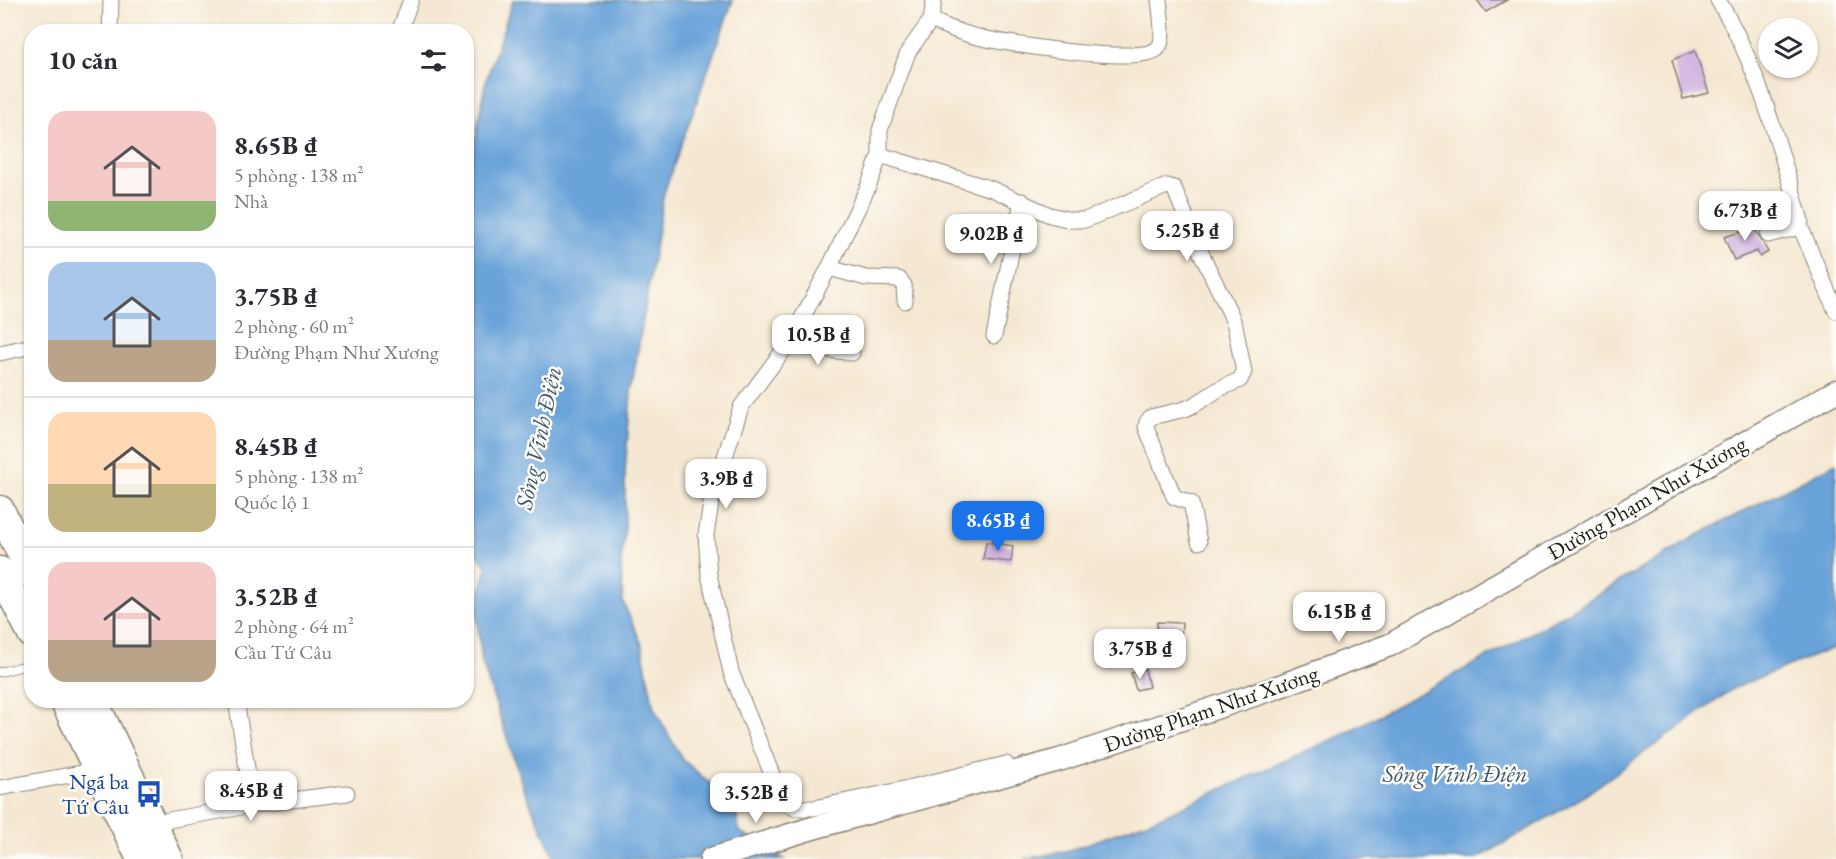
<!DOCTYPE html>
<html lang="vi">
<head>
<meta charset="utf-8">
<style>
  :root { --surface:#fff; --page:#f7f7f7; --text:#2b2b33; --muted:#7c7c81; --line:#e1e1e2; --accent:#1a73e8 }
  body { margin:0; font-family:"EB Garamond",serif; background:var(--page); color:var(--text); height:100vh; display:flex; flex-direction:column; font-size:22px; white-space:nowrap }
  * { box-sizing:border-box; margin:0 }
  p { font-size:20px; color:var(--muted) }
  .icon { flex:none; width:33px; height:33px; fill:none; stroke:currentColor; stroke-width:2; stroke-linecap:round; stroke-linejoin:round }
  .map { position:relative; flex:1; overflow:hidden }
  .drawer { position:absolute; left:24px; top:24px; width:450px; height:684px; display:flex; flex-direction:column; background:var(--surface); border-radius:24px; box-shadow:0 2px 4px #0004 }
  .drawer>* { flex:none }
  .fabs { position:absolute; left:1758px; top:18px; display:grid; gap:12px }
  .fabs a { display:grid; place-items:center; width:60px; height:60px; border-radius:50%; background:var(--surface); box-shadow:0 2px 4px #0004; font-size:30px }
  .price { position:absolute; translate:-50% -51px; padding:0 14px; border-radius:12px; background:#fff; color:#222; font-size:20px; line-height:39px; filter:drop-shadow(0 2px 3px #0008) }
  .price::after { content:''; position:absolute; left:50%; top:36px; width:18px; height:14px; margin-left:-9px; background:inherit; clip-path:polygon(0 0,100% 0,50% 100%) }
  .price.current { background:var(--accent); color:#fff }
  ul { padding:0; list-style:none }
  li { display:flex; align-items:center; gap:18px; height:150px; padding:0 24px }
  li+li { border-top:2px solid var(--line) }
  li span { display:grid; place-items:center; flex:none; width:168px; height:120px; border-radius:18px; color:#555 }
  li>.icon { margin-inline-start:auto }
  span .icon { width:72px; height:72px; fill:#fffc; stroke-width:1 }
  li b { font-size:26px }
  h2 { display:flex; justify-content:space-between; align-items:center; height:72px; padding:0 24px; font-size:26px }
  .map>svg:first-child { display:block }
</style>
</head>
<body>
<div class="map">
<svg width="1836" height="859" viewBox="0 0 1836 859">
  <rect width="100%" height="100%" fill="#fdfcf7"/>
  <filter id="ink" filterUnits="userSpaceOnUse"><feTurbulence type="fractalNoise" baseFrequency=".0167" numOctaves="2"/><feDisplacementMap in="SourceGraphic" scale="12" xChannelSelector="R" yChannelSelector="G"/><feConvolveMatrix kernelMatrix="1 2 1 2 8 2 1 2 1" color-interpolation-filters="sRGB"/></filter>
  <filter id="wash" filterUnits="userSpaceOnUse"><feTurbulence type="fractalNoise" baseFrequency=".008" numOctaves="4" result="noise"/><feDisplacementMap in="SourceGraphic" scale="24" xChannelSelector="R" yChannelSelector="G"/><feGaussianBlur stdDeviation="1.35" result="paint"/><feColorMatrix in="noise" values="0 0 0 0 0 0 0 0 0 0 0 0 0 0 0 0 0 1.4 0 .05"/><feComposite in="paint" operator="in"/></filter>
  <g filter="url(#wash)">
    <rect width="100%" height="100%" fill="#f5e8d2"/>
    <g fill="#69a3d9" stroke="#42607a" stroke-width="1.5">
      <path d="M513,0H733L664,193L631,392L625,473V527L621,564L623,602L641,642L654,708L682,759L734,804L740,832L784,859H555L523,787L482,662L476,608L487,568L467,539V180L472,158L485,84Z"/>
      <path d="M1836,463V647L1734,688L1581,798L1477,859H1024L1071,850L1162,816L1342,735L1550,623L1696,536Z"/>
    </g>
    <g id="blocks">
      <g fill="#d3b6e1">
        <path d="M1477,0H1507L1486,12Z"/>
        <path d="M1695,51L1709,93L1683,99L1672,60Z"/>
        <path d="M1749,219L1768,252L1760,257L1757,251L1734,260L1724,237L1744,231L1738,221Z"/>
        <path d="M986,542L1013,546L1011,562L983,559Z"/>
        <path d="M1157,622L1182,623L1181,640L1157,639Z"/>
        <path d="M1145,669L1149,687L1136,690L1131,673Z"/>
      </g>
    </g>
  </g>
  <g filter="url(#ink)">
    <use href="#blocks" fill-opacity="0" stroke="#888277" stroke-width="1.5"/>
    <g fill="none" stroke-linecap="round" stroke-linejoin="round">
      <defs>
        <path id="lane" d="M0,672L32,664"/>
        <g id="street">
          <path d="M934,0L931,20L908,52L880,130V155L868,187L829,268L788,344L741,407L712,497L706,535L709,575L731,672L773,777L790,805L795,808H814L900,790L1006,764"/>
          <path d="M1718,0C1759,67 1779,146 1801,221L1800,226L1796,228L1768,235"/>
          <path d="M931,20C944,26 956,31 970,35C997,43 1139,66 1157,49C1166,42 1160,11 1159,0"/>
          <path d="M110,32L111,0"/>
          <path d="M399,32L411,0"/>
          <path d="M880,155L992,189L1050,215L1071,220H1085L1162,188L1167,186L1174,188L1199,249L1230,313L1235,326L1244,372L1240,380L1219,389L1196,404L1185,409L1151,417L1147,422L1146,427L1174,497L1191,503L1199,542"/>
          <path d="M1800,226L1836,311"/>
          <path d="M829,268L866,278L899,279L904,285L905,301"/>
          <path d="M994,336L1022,201"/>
          <path d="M788,344L852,353"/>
          <path d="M0,353L32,346"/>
          <path d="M236,700L253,805"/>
          <path d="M0,788L97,770"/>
          <path d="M152,823L253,805L347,793"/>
        </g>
        <path id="secondary" d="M711,859L813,828L1059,760L1272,689L1390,645L1836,391"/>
        <g id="highway">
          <path d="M0,510L32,575"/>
          <path d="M0,571L32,634"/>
          <path d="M64,700L141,859"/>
          <path d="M93,700L169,859"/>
        </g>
      </defs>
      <use href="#lane" stroke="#888277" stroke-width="10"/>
      <use href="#street" stroke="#888277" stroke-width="17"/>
      <use href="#secondary" stroke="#888277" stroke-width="25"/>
      <use href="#highway" stroke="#888277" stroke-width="31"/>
      <use href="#lane" stroke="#fff" stroke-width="8"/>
      <use href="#street" stroke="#fff" stroke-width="15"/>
      <use href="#secondary" stroke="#fff" stroke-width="22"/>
      <use href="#highway" stroke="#fff" stroke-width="28"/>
    </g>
  </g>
  <defs>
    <symbol id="bus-bare" viewBox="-9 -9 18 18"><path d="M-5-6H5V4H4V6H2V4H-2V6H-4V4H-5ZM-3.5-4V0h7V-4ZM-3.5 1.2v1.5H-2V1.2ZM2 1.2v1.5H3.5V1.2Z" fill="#1a4fb4" stroke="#fdfcf7" stroke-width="2.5" paint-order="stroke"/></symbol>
  </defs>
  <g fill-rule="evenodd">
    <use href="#bus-bare" x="130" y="775" width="38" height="38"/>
  </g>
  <g text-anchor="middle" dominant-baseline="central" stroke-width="5" stroke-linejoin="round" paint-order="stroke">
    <g font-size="22" fill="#1c1c1c" stroke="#fdfcf7">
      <text transform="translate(1647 498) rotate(-30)">Đường Phạm Như Xương</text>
      <text transform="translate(1211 709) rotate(-19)">Đường Phạm Như Xương</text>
    </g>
    <g font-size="22" fill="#164399" stroke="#fdfcf7" text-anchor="end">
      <text x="129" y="781">Ngã ba<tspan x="129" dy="25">Tứ Câu</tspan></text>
    </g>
    <g font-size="24" font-style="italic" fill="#3f5971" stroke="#fdfcf7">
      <text transform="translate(538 438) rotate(-78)">Sông Vĩnh Điện</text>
      <text x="1455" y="773">Sông Vĩnh Điện</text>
    </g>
  </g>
</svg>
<div class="fabs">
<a><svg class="icon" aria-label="layers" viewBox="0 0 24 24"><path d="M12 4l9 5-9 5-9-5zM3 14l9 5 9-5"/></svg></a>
</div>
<b class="price" style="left:1745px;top:242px">6.73B ₫</b>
<b class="price" style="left:1187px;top:262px">5.25B ₫</b>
<b class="price" style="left:991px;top:265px">9.02B ₫</b>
<b class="price" style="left:818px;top:366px">10.5B ₫</b>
<b class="price" style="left:726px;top:510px">3.9B ₫</b>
<b class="price current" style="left:998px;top:552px">8.65B ₫</b>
<b class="price" style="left:1339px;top:643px">6.15B ₫</b>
<b class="price" style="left:1140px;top:680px">3.75B ₫</b>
<b class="price" style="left:251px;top:822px">8.45B ₫</b>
<b class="price" style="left:756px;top:824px">3.52B ₫</b>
<section class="drawer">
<h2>10 căn<svg class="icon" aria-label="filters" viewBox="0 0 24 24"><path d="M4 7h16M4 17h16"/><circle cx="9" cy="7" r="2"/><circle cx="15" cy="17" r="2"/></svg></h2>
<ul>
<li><span style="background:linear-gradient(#f6c9c9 75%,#8fb573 0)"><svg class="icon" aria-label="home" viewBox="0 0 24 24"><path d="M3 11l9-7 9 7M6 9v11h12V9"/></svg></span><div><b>8.65B ₫</b><p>5 phòng · 138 m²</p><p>Nhà</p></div></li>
<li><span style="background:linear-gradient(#a9c7e8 65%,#b9a48a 0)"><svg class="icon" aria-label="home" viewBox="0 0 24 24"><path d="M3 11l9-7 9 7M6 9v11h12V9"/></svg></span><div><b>3.75B ₫</b><p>2 phòng · 60 m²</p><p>Đường Phạm Như Xương</p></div></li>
<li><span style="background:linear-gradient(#ffd9b3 60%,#c2b280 0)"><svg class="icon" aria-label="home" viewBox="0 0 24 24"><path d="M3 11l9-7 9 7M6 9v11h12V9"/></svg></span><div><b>8.45B ₫</b><p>5 phòng · 138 m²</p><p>Quốc lộ 1</p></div></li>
<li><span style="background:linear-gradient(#f6c9c9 65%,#b9a48a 0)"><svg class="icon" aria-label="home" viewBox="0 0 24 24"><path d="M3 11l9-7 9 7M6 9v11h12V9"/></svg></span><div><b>3.52B ₫</b><p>2 phòng · 64 m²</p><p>Cầu Tứ Câu</p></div></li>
</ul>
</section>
</div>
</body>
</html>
